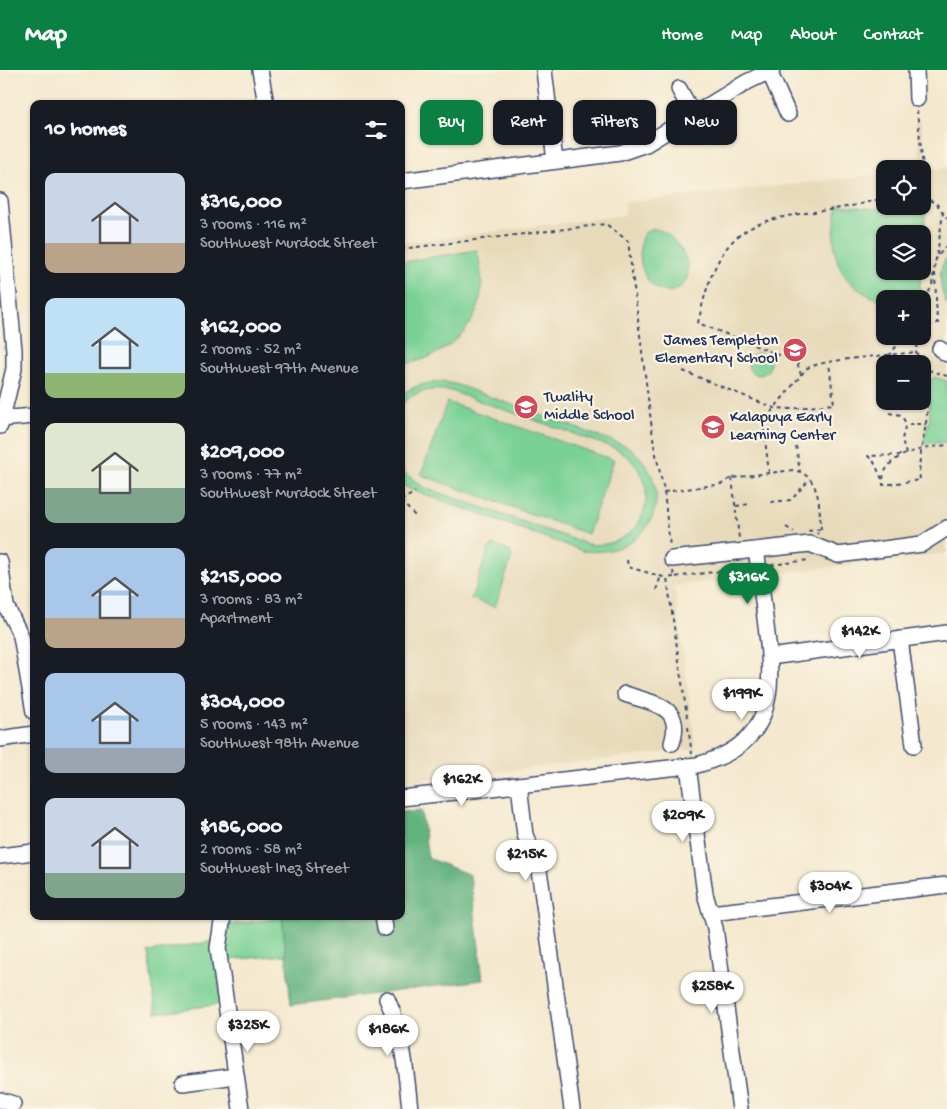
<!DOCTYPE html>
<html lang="en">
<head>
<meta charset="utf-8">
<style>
  :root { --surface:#171b24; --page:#20242c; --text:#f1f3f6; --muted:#9ea1a6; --accent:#0b8043 }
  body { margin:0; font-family:"Gochi Hand",sans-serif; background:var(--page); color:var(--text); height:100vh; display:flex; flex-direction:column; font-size:19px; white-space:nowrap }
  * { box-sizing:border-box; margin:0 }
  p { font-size:16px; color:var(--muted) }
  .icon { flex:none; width:28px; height:28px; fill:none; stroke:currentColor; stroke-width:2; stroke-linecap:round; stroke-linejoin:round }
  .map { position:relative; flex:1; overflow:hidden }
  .sheet { position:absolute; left:30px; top:30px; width:375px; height:820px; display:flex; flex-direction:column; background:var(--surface); border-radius:10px; box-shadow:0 1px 4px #0004 }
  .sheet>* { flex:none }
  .top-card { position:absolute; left:420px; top:30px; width:451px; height:45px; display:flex; gap:10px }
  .controls { position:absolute; left:876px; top:90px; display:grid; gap:10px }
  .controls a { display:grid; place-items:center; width:55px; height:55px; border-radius:10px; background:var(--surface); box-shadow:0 1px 4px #0004; font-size:25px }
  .price { position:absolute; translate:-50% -42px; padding:0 11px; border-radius:18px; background:#fff; color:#222; font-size:16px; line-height:32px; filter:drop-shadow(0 1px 2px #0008) }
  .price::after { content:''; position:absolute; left:50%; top:30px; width:15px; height:11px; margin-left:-8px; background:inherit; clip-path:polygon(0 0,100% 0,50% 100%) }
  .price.active { background:var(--accent); color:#fff }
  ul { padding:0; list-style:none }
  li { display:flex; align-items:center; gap:15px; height:125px; padding:0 15px }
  li span { display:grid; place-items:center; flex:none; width:140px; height:100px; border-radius:10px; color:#555 }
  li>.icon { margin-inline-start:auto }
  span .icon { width:60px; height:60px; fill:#fffc; stroke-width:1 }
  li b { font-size:21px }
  h2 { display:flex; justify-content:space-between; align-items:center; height:60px; padding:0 15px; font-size:21px }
  .tag { padding:0 18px; border-radius:10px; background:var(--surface); box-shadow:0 1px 4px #0004; font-size:18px; line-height:45px }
  .tag.active { background:var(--accent); color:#fff }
  header { display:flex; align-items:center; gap:30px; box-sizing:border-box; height:70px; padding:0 25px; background:var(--accent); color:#fff }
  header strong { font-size:24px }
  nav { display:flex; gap:28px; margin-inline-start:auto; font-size:18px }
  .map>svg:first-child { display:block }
</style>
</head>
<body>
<header>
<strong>Map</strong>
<nav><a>Home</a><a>Map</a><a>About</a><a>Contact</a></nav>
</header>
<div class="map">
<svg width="947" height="1039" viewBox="0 0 947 1039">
  <rect width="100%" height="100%" fill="#fcf5e5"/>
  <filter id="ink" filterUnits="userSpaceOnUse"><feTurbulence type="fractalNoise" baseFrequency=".02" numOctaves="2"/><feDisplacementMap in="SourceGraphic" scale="10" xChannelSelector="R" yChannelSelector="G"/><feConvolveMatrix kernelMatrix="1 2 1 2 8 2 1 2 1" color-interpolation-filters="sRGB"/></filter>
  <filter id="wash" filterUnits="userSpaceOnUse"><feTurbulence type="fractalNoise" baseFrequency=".0096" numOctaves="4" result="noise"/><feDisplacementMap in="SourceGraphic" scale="20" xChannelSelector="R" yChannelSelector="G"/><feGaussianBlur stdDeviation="1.12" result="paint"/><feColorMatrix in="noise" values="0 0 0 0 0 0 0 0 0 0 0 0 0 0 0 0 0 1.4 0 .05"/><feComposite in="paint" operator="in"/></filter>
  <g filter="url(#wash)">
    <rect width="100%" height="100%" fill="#f4e9cf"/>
    <path fill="#e7daba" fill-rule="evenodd" d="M921,51L927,100L947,98V483L674,516L696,679L401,713V173L625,145L624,133L885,104V136H922V99L916,52ZM885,164H922V201H885ZM885,229H922V266H885ZM885,294H922V331H885Z"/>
    <g fill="#7ad196" stroke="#4a807a">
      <path d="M838,135L925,144L923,183L922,164H885V201H921L919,229H885L884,231C835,217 828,181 838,135Z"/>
      <path d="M653,159C666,159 673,169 680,178C709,219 652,244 641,193C639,182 639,173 644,163Z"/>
      <path d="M477,180C481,195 483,214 480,230C473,264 435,292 401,294V192Z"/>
      <path d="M947,188V235C941,222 936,199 947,188Z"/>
      <circle cx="759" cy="294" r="11"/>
      <path d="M934,307L947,311V372L925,374L924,369L930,349L928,313Z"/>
      <path d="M439,312L455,314L629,377C683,420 651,489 583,481L409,419L401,413V400L423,417L587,474C649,482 669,405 614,378L451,321C431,318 416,320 401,335V325C413,316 425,313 439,312Z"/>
      <path d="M447,332L614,390L588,464L421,405Z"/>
      <path d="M494,475L510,481L512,487L495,537L471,529L489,478Z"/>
      <path d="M282,848L286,885L228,890L226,874L229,855Z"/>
      <path d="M214,871L221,934L156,943L148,882Z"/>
    </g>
    <path fill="#63b37f" stroke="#3f716e" d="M421,741L428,788L470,805L483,910L291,935L282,846H401V742Z"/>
  </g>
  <g filter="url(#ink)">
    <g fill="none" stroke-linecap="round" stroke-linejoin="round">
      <defs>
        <g id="minor">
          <path d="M260,0L266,34"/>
          <path d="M544,0L555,91"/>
          <path d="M916,0L917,29"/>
          <path d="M769,1L788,44"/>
          <path d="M679,19L693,44"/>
          <path d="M401,111L620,83L646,74L747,12L772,0"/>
          <path d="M0,131L14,280V299L0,356"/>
          <path d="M940,279L947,284"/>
          <path d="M0,349L34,346"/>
          <path d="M672,489L810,474L838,485L922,474L947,458"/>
          <path d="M0,492L6,536L21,566L34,642"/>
          <path d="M900,569L914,675"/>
          <path d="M770,587L947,563"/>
          <path d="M625,624C653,634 684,635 672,673"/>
          <path d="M0,669L34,664"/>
          <path d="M688,696L705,824L715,858L740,1039"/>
          <path d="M519,715L525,765L538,796L541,813L572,1039"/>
          <path d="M401,728L697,695C773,675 775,624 766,556C763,531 760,505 756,480"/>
          <path d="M0,786L34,782"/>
          <path d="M711,843L947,815"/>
          <path d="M223,846L218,878L241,1039"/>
          <path d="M383,846L385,858"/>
          <path d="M387,929C403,963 406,1002 410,1039"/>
          <path d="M183,1013L236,1006"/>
          <path d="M0,1030L13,1034"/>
        </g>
      </defs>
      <use href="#minor" stroke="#3c4b6f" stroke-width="18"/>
      <g stroke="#3c4b6f" stroke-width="2" stroke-dasharray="4 4" stroke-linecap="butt">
        <path d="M917,40L926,127"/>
        <path d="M922,127L936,133L947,148"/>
        <path d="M401,179L606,154L628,171L654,375L664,421L670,477"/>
        <path d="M937,185L943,143"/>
        <path d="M935,203L937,253"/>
        <path d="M922,237L932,215L936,188L947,175"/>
        <path d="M922,262L929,256L940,252"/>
        <path d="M919,266L916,282L922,294"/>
        <path d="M889,286L904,266"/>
        <path d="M922,295L928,300L947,306"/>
        <path d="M922,299L926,298C923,313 928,328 927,342C926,365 917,386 920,410L883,415C880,383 925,378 947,375"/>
        <path d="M683,301L774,338L790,339L834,334L829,293"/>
        <path d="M801,305L797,292L698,253C704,227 711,197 729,175C755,144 803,145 840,138C855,136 870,131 885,128"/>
        <path d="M889,343L901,345L907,355"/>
        <path d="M796,376L800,402"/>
        <path d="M906,384L902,369L905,357L911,354H926"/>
        <path d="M769,403L763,352L806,299C819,289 895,285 916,282"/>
        <path d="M732,408L739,468"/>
        <path d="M882,409L874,392L868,386L902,385"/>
        <path d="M664,422L722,414L731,408L793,400C821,405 819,436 821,459L817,464"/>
        <path d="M401,431L416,447"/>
        <path d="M401,431L415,422"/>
        <path d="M771,432L791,430L810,409"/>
        <path d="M736,436L750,434"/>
        <path d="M786,457L794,462"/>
        <path d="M808,461L821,459"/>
        <path d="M627,490L628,497L667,508"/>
        <path d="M771,495L809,490V487"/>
        <path d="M673,501L674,507L745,498"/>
        <path d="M674,507L667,508L687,647"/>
        <path d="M656,520L661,506"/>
        <path d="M688,657L692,684"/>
      </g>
      <use href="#minor" stroke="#fff" stroke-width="15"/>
    </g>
  </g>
  <defs>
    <symbol id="school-disc" viewBox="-11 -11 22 22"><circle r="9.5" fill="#d1495b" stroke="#fcf5e5"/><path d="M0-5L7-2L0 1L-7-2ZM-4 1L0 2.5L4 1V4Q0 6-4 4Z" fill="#fff"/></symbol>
  </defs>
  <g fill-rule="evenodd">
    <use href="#school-disc" x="781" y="266" width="28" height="28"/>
    <use href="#school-disc" x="512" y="323" width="28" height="28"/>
    <use href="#school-disc" x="699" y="343" width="28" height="28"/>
  </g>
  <g text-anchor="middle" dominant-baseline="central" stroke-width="4.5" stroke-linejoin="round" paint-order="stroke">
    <g font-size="16" fill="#1b2f5e" stroke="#fcf5e5" text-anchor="start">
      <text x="778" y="271" text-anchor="end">James Templeton<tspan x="778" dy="18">Elementary School</tspan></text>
      <text x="544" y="328">Twality<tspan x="544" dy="18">Middle School</tspan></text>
      <text x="730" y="348">Kalapuya Early<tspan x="730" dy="18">Learning Center</tspan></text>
    </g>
  </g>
</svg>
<div class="controls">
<a><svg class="icon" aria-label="locate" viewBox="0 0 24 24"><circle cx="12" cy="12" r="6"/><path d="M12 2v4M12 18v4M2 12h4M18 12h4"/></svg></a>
<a><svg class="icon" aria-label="layers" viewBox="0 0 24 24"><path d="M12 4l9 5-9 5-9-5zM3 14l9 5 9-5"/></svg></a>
<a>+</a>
<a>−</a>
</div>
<b class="price active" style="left:748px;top:535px">$316K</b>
<b class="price" style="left:860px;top:589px">$142K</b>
<b class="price" style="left:742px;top:651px">$199K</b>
<b class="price" style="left:462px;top:737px">$162K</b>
<b class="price" style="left:683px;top:773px">$209K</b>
<b class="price" style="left:526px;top:812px">$215K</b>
<b class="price" style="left:830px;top:844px">$304K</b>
<b class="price" style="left:712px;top:944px">$258K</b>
<b class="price" style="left:248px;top:983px">$325K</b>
<b class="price" style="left:388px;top:987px">$186K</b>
<div class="top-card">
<a class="tag active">Buy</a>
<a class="tag">Rent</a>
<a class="tag">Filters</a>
<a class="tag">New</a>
</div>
<section class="sheet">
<h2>10 homes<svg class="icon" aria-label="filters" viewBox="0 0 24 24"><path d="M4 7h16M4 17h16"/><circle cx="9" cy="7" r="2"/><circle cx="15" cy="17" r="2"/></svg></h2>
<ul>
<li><span style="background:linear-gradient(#c9d6e8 70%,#b9a48a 0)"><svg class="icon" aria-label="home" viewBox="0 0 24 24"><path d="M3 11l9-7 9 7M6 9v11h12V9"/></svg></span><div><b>$316,000</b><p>3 rooms · 116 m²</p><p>Southwest Murdock Street</p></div></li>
<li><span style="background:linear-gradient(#bfe0f5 75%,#8fb573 0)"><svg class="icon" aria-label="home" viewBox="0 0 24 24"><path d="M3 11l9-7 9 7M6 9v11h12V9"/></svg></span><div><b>$162,000</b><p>2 rooms · 52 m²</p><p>Southwest 97th Avenue</p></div></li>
<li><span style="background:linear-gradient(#dfe7d0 65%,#7fa58c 0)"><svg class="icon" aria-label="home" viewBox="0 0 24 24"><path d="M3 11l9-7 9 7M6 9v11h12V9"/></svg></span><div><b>$209,000</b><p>3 rooms · 77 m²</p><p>Southwest Murdock Street</p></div></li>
<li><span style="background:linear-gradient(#a9c7e8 70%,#b9a48a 0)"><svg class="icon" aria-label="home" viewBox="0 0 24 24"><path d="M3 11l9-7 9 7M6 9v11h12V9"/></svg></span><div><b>$215,000</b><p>3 rooms · 83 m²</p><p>Apartment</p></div></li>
<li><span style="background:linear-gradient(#a9c7e8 75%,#9aa5b1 0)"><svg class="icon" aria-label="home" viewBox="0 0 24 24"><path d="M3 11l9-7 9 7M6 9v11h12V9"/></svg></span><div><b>$304,000</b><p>5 rooms · 143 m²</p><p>Southwest 98th Avenue</p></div></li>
<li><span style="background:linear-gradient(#c9d6e8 75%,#7fa58c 0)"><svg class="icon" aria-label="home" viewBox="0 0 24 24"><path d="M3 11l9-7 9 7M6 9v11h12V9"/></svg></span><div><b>$186,000</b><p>2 rooms · 58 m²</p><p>Southwest Inez Street</p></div></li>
</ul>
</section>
</div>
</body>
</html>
